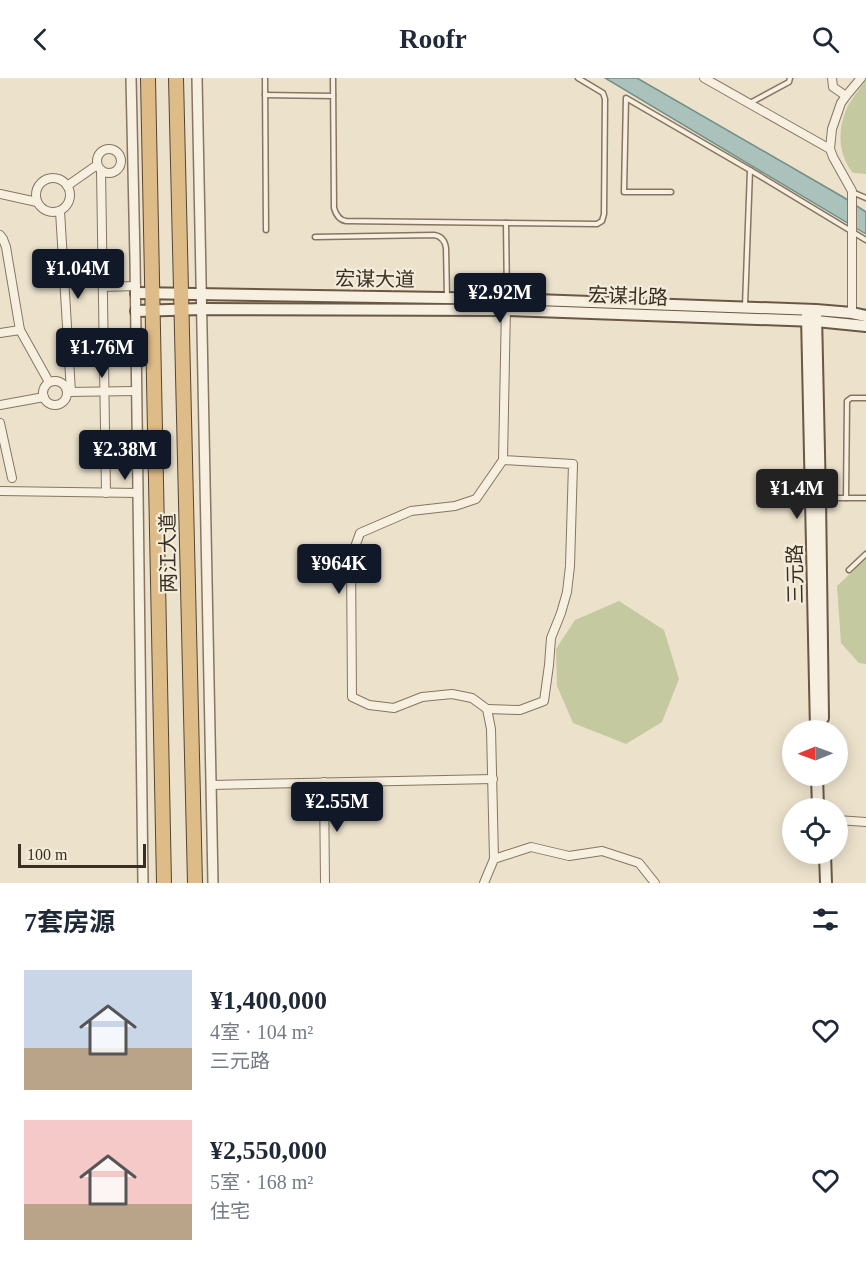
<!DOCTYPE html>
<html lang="zh">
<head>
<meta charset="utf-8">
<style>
  :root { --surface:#fff; --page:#f2f2f3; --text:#1f2937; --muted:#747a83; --accent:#111827 }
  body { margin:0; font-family:"Times New Roman","Noto Sans SC",serif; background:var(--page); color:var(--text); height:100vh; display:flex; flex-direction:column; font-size:22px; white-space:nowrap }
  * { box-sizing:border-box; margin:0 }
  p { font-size:20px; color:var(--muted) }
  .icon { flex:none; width:33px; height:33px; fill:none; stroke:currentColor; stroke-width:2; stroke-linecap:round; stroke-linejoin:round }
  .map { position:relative; height:805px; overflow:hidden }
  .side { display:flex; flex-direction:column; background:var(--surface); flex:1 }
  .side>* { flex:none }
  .needle { width:39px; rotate:269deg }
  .fabs { position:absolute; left:782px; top:642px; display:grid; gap:12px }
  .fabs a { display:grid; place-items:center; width:66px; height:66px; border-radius:50%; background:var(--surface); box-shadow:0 3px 15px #0003; font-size:30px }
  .scale { position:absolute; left:18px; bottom:15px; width:128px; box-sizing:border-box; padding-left:6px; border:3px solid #3a2e23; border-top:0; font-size:16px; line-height:21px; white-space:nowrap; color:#3a2e23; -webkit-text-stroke:4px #f4ecdb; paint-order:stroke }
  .price { position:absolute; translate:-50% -51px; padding:0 14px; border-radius:6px; background:var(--accent); color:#fff; font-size:20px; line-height:39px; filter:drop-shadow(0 2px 3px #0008) }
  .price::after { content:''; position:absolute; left:50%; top:36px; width:18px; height:14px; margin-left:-9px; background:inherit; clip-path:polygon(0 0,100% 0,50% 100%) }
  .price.current { background:#222; color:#fff }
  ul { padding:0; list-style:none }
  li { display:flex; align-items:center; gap:18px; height:150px; padding:0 24px }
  li span { display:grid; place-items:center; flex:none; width:168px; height:120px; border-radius:0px; color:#555 }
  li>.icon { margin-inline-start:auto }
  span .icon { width:72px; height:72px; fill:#fffc; stroke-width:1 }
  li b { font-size:26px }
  h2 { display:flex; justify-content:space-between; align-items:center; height:72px; padding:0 24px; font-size:26px }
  header { display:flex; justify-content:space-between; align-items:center; height:78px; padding:0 24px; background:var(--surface); font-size:27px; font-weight:600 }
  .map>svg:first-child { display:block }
</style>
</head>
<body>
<header><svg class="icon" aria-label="back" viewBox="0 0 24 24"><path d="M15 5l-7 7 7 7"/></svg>Roofr<svg class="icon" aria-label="search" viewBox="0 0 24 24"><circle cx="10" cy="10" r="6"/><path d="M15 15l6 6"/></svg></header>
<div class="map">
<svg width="866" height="805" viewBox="0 0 866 805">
  <rect width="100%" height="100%" fill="#ece2cc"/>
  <g fill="#c5c9a0">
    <path d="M866,2V96L853,95C837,76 837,48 849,26C854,18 860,10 866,2Z"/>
    <path d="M866,481V586L859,585L841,565L837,508Z"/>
    <path d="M619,523L664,552L679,601L662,644L626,666L573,645L557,608L556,571L575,542Z"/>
  </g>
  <path fill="#abc1bb" stroke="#728f88" stroke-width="1.5" d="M605,0H637L843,119L866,134V156Z"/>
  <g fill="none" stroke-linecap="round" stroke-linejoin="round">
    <defs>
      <g id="service">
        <path d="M265,0L266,152"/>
        <path d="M333,0L334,130C336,137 339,142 346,143L597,146L602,143L604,136L605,21L603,15L578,0"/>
        <path d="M265,17L333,18"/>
        <path d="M750,25L789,4L790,0"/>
        <path d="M671,114H624L626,20L750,92"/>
        <path d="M852,114L866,120"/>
        <path d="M506,145L507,220"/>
        <path d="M315,159L434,157C441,158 445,163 446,170L447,219"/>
        <path d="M745,228L750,92L866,162"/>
        <path d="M821,420H866"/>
        <path d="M846,420L847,323L851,320H866"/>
        <path d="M849,492L866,476"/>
      </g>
      <g id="minor">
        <path d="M704,0L830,71"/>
        <path d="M832,0L833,9L846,18"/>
        <circle cx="109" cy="83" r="12"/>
        <path d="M101,92L106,415"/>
        <circle cx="53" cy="117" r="17"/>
        <path d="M67,108L97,87"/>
        <path d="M0,116L37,124"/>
        <path d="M60,133L71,314"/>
        <path d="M0,157L3,161L6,169L20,252L49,304"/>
        <path d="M103,209L136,208"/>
        <path d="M852,235V113L833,79L830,71L832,51L841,25L846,18L861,0"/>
        <path d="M0,255L20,252"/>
        <circle cx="55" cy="315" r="12"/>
        <path d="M67,314L137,313"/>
        <path d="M0,327L44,319"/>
        <path d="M0,345L12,400"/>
        <path d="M0,413L138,415"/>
        <path d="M487,631L520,632L544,623L549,587L551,560L561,535L567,514L570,488L573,386L503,382"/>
        <path d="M324,704L325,805"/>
        <path d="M211,707L493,701"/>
        <path d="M837,742L866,744"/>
        <path d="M494,781L491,651L487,631L472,620L452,616L422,619L394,630L369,627L352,619L351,480L360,455L411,433L455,428L476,421L503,382L506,228"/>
        <path d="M484,805L494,781L531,769L569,778L602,773L639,785L655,805"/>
      </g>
      <g id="tertiary">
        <path d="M131,0L135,181L143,805"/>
        <path d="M197,0L213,805"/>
      </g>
      <g id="secondary">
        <path d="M136,215L507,221L816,232L852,235L866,238"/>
        <path d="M136,233L202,231L506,232L816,243L866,248"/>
        <path d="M816,236L820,420L823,640"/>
        <path d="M807,238L816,652"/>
        <path d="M817,698L818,730"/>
        <path d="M825,776L826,805"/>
      </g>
      <g id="trunk">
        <path d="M148,0L164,805"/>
        <path d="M176,0L195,805"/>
      </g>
    </defs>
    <use href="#service" stroke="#877561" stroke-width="7"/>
    <use href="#minor" stroke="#877561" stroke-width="10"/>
    <use href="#tertiary" stroke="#877561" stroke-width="12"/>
    <use href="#secondary" stroke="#6a5744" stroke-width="14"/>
    <use href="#trunk" stroke="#564434" stroke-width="16"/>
    <use href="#service" stroke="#f7efdf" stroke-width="4"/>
    <use href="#minor" stroke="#f7efdf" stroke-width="8"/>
    <use href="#tertiary" stroke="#f7efdf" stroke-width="9"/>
    <use href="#secondary" stroke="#f7efdf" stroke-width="10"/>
    <use href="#trunk" stroke="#debc87" stroke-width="14"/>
  </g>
  <g text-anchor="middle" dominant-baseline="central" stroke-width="4.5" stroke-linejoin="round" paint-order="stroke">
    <g font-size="20" fill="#3a2e23" stroke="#f4ecdb">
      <text transform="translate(375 201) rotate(1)">宏谋大道</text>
      <text transform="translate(628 218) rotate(2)">宏谋北路</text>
      <text transform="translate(168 475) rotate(-91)">两江大道</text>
      <text transform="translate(795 496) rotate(-91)">三元路</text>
    </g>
  </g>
</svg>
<div class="fabs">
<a><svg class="needle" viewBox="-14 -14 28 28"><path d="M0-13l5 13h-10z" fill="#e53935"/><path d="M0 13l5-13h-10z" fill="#747a83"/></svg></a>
<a><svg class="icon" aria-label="locate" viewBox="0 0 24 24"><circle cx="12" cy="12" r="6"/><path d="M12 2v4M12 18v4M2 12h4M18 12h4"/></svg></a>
</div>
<div class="scale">100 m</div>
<b class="price" style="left:78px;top:222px">¥1.04M</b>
<b class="price" style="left:500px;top:246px">¥2.92M</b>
<b class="price" style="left:102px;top:301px">¥1.76M</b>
<b class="price" style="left:125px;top:403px">¥2.38M</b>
<b class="price current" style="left:797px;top:442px">¥1.4M</b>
<b class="price" style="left:339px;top:517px">¥964K</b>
<b class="price" style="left:337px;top:755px">¥2.55M</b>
</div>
<section class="side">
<h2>7套房源<svg class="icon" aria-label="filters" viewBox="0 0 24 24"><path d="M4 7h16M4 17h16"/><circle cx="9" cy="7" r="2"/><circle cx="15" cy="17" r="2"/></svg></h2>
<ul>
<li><span style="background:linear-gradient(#c9d6e8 65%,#b9a48a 0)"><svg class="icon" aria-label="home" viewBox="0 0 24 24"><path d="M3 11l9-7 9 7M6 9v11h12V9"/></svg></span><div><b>¥1,400,000</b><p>4室 · 104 m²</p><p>三元路</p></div><svg class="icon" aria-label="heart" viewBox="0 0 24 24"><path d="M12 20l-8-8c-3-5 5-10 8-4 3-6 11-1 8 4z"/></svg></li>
<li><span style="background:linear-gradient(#f6c9c9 70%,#b9a48a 0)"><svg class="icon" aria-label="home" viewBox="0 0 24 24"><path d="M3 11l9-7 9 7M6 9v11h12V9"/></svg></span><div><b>¥2,550,000</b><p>5室 · 168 m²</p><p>住宅</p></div><svg class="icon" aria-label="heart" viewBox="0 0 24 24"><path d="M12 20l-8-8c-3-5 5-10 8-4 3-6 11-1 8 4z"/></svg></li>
</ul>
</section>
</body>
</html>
